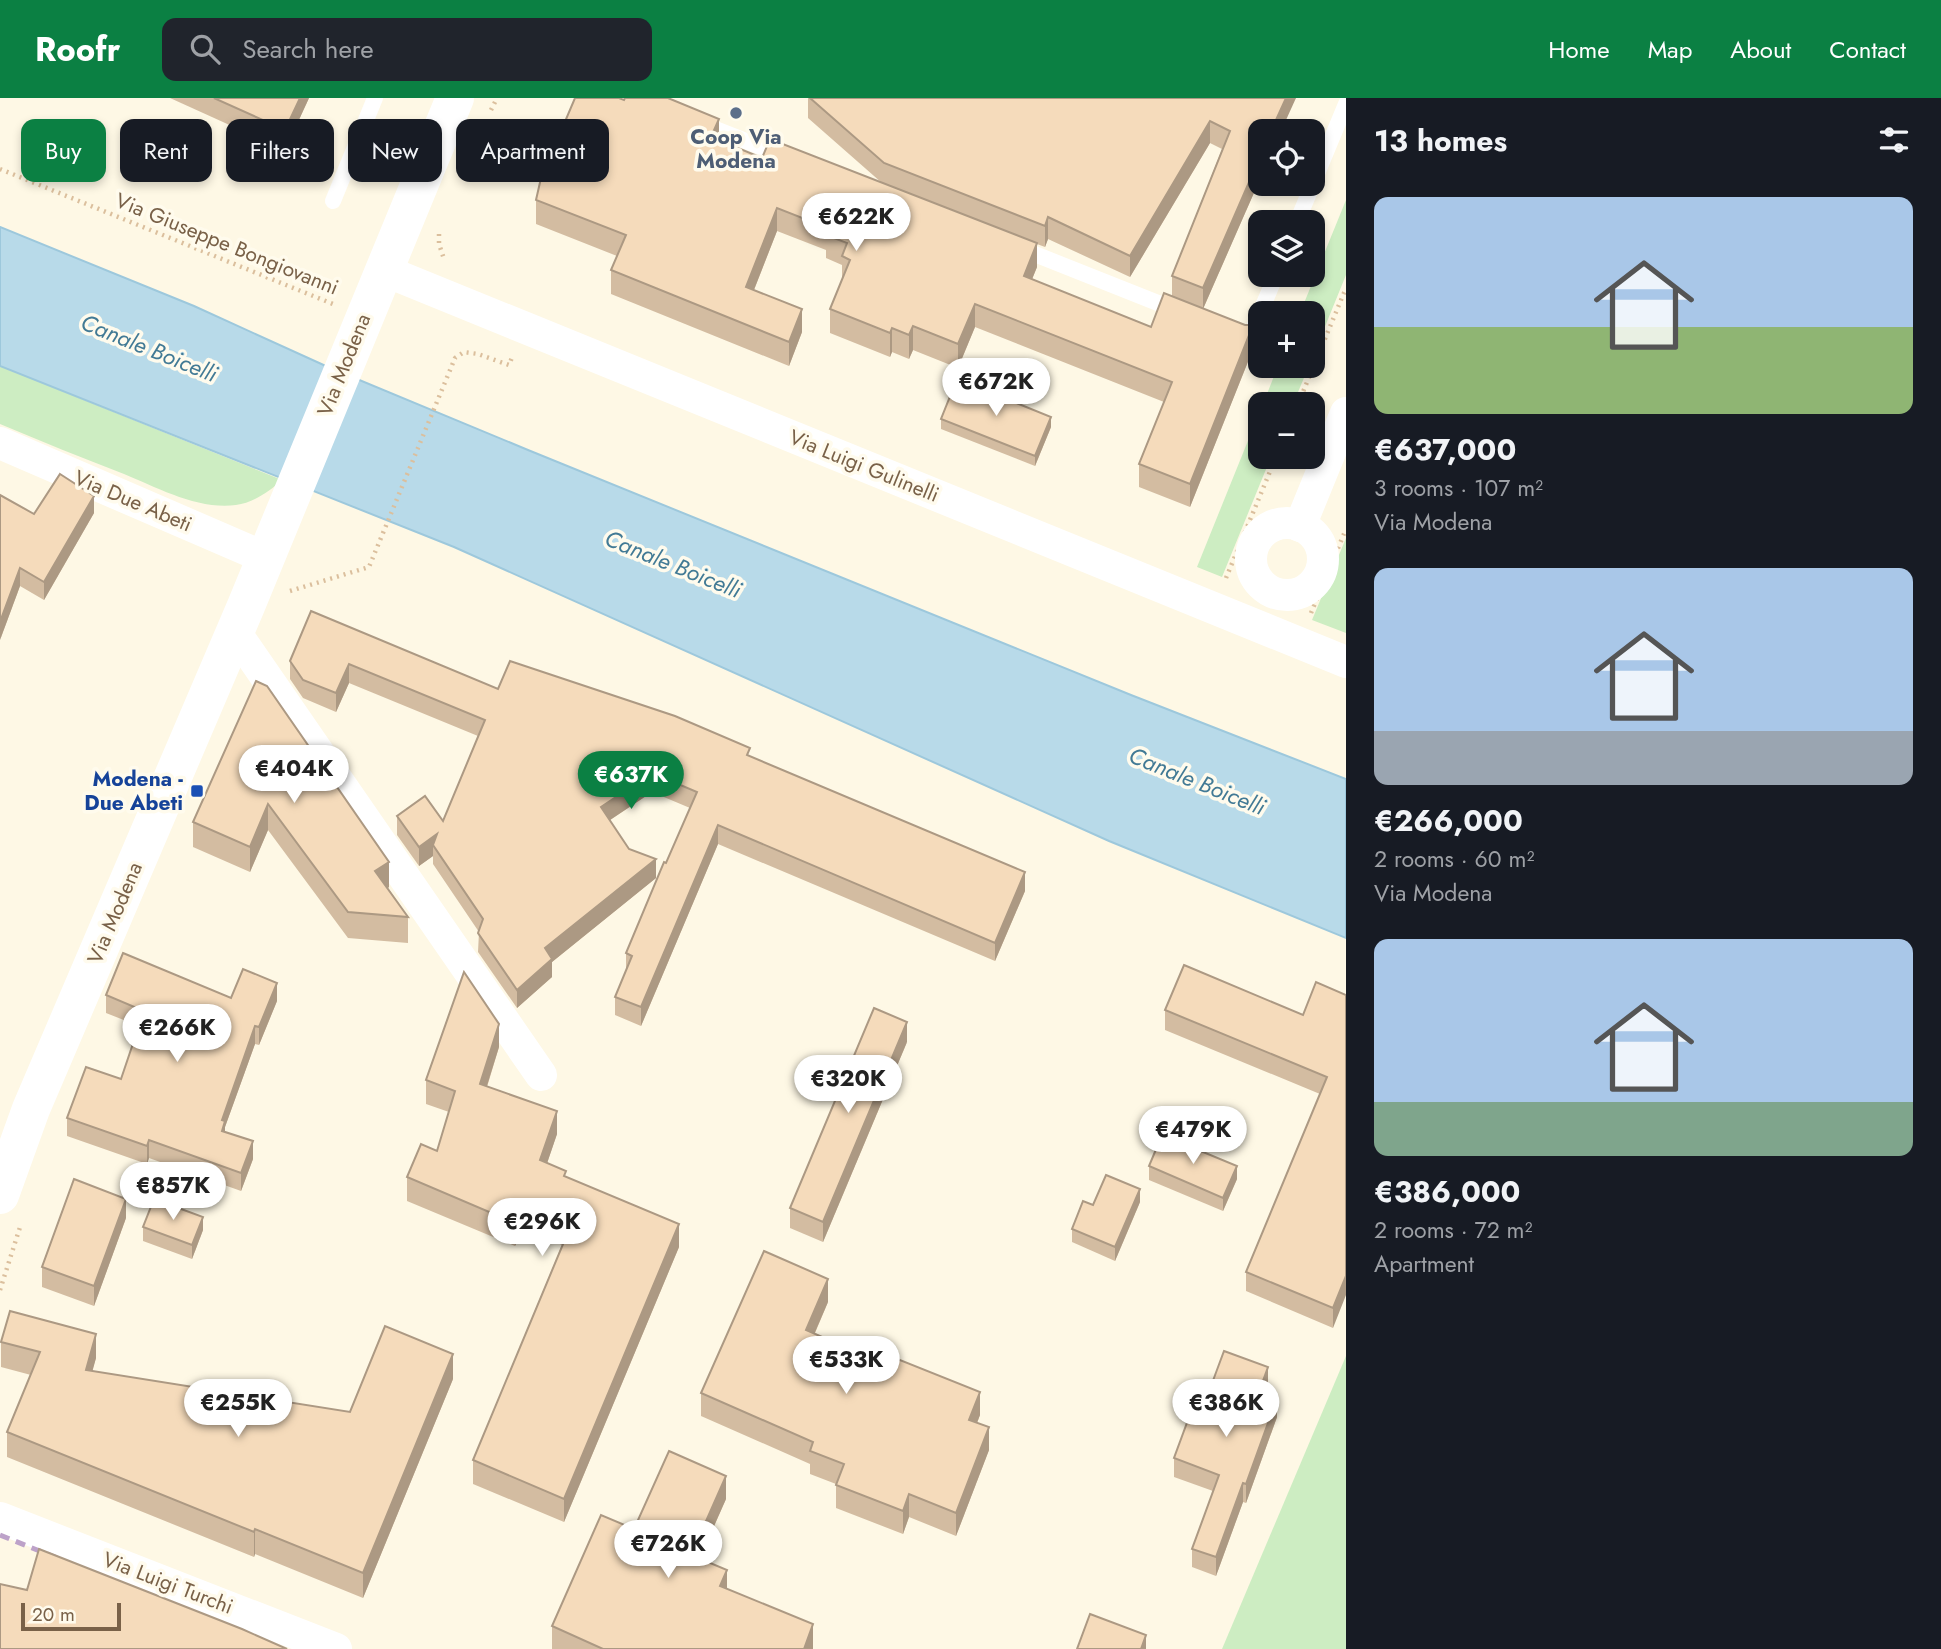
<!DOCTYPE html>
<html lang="en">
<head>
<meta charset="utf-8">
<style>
  :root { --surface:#171b24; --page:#20242c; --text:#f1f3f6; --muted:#9ea1a6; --accent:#0b8043 }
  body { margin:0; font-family:Jost,sans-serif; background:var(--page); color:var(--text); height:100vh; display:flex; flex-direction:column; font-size:26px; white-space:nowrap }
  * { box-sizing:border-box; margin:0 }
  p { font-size:23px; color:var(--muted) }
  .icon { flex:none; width:38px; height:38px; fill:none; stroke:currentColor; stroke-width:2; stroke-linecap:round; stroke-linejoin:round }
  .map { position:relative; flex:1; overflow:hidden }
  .side { display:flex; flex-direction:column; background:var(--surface); width:595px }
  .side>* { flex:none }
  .top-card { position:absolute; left:21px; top:21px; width:665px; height:63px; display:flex; gap:14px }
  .fabs { position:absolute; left:1248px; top:21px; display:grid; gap:14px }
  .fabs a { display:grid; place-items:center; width:77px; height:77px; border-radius:14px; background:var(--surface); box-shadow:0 4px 10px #0003; font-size:35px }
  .scale { position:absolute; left:21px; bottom:18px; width:100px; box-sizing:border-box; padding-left:7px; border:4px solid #796148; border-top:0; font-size:19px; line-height:24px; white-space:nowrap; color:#796148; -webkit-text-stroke:5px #fffbed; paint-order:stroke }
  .price { position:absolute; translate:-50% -60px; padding:0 16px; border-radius:24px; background:#fff; color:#222; font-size:23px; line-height:46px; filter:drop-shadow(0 2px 4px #0008) }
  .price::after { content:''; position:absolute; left:50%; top:42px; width:21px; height:16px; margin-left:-10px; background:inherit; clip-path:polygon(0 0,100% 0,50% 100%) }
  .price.active { background:var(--accent); color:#fff }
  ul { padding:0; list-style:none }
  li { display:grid; align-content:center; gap:14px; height:371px; padding:0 28px }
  li span { display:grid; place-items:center; height:217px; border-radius:14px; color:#555 }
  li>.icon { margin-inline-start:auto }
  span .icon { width:126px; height:126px; fill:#fffc; stroke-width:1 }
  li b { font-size:30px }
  h2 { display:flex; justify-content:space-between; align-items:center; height:84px; padding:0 28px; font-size:30px }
  .pill { padding:0 24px; border-radius:14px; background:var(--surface); box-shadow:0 4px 10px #0003; font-size:24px; line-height:63px }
  .pill.active { background:var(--accent); color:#fff }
  header { display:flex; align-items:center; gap:42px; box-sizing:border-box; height:98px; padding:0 35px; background:var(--accent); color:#fff }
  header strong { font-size:33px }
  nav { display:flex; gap:38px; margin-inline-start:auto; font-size:24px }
  .search { width:490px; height:63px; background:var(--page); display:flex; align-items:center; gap:18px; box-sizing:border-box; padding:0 24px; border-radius:14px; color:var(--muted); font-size:26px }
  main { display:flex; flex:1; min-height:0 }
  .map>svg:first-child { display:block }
</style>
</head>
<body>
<header>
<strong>Roofr</strong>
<div class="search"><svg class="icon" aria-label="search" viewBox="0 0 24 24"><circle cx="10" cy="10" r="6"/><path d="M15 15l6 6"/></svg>Search here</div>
<nav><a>Home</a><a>Map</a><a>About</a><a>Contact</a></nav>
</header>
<main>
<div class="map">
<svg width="1346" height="1551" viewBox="0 0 1346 1551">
  <rect width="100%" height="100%" fill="#fef8e5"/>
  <g fill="#cdedc2">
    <path d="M1346,102V177L1313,258L1312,215H1300Z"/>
    <path d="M0,268L282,382C270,393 253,405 236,407C198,412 158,390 124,376C82,360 41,343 0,326Z"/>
    <path d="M1278,268H1309L1293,306H1263Z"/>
    <path d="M1260,313V359H1271L1222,479L1197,469Z"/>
    <path d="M1346,440V535L1312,522Z"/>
    <path d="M1346,1258V1551H1222Z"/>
  </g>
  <path fill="#b8dae9" stroke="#9dc8dc" stroke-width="2" d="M0,129L194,208L328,269L528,352L1131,597L1346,681V840L1109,743L454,449L0,268Z"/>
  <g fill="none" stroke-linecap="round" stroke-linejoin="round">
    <g stroke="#dbbf9d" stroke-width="4.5" stroke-dasharray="2 5" stroke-linecap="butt">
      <path d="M491,12L497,0"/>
      <path d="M0,71L333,206"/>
      <path d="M439,136V146L444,161"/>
      <path d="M1298,306L1346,190"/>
      <path d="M1226,480L1276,359"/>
      <path d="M290,493L369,469L455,260L464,254L478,256L509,267L513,257"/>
      <path d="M1311,515L1346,431"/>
      <path d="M0,1192L21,1126"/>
    </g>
    <g stroke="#fff" stroke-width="16">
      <path d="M700,25L784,58"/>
      <path d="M333,103L375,0"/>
      <path d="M1297,124L1346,6"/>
      <path d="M1017,149L1178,213"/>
      <path d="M1238,236L1249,241L1276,177"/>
    </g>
    <g stroke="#fff" stroke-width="32">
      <path d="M383,172L1346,564"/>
      <path d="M0,345L266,460"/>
      <circle cx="1287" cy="461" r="36"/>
      <path d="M1300,428L1346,315"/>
      <path d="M235,534L541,977"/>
      <path d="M0,1420L336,1551"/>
    </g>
    <path stroke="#fff" stroke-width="38" d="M0,1097L31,1011L246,508L455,0"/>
    <path stroke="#bda2c9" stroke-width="5" stroke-dasharray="10 7" stroke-linecap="butt" d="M0,1437L57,1460"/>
  </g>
  <g fill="#d3bca1" fill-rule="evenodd">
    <path d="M170,0H309L285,52Z"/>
    <path d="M808,0H1296L1260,33V81L1203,211L1253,251L1190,409L1139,389V366L1164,304L975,229L958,270L913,252L909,261L892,254L890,259L830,235V211L842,182V167L826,160V152L777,133L754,192L802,234L789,268L611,196V172L617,158L536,126V102L719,42L762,60L882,85L808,20ZM1210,45L1222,51L1172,178V199L1151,229L1032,181L1037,169V146L1045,149L1048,141L1130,179Z"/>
    <path d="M941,321L1051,329L1035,368L941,331Z"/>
    <path d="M94,415L44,502L20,488L0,542L34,416Z"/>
    <path d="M311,513L498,591L750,658L1025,793L995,863L718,746L641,928L615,917V899L626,873V855L690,710L652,694L610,722L629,751L656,780L552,864V879L517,910L478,854L479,834L433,766V758L419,768L397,737V718L443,723L478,638L349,585L336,614L303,600L290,581V563Z"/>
    <path d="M256,583L389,789L388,790L408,819V845L348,840L268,732L250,774L193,749V724Z"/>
    <path d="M106,897L231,900L277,903L259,947L255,946L225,1029V1034L253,1061L241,1093L149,1060L147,1066L67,1038V1020L121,981L139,928L106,915Z"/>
    <path d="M1346,897L1333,1230L1246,1193V1174L1320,996L1165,932V912L1303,917Z"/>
    <path d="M907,944L823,1144L790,1130V1110Z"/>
    <path d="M499,949L487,989L557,1036L547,1065L566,1079L679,1149L564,1424L473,1386V1362L562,1147L523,1130L515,1148L407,1103V1079L437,1053L449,1014L426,1006V982Z"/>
    <path d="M1149,1068L1237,1081L1223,1113L1149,1082Z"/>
    <path d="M1140,1104L1115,1163L1072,1144V1131L1093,1107Z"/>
    <path d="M126,1120L94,1208L42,1189V1169Z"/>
    <path d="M143,1129L203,1132L192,1161L143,1143Z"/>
    <path d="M828,1204L815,1235L980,1317L977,1325L989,1352L956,1438L909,1419L903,1436L836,1410V1386L810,1376V1366L701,1318V1295Z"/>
    <path d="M1,1244L96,1260L92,1273L350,1314L453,1281L363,1500L255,1456L254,1459L7,1359V1334L31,1277L1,1269Z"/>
    <path d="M1211,1288H1268L1265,1296L1277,1319L1246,1405L1243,1404L1216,1478L1192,1469V1451L1213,1393L1174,1379V1360Z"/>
    <path d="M726,1401L700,1460L727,1491L813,1549V1551H552V1528L634,1431Z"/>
  </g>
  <g fill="#ac9983">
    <path d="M300,0H309L285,52V32Z"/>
    <path d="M1286,0H1296L1281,33H1271Z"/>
    <path d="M719,21V44L711,39Z"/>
    <path d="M1210,23V45L1130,179V158Z"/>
    <path d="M1260,59V81L1203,211V190Z"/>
    <path d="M777,110V133L746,212V189Z"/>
    <path d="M1048,119V141L1045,149V128Z"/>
    <path d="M1037,145V169L1024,201V178Z"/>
    <path d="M975,206V229L958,270V246Z"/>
    <path d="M802,211V234L789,268V244Z"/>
    <path d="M1253,227V251L1190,409V386Z"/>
    <path d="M913,228V252L909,261V237Z"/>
    <path d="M892,230V254L890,259V235Z"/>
    <path d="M1051,319V329L1035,368V358Z"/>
    <path d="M94,398V415L44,502V484Z"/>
    <path d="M20,470V488L0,542V524Z"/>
    <path d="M349,566V585L336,614V595Z"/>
    <path d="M652,675V694L601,728V709Z"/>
    <path d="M268,706V732L250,774V749Z"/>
    <path d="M718,727V746L641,928V909Z"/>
    <path d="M437,736L433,747V758L419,768V749Z"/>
    <path d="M656,761V780L552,864V879L517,910V892L545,850Z"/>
    <path d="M389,764V789L375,799V773Z"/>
    <path d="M1025,774V793L995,863V845Z"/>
    <path d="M277,885V903L259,947V929Z"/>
    <path d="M907,924V944L823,1144V1124Z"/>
    <path d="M499,926V949L480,1010V986Z"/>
    <path d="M255,928V946L225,1029V1041L222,1050V1022Z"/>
    <path d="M557,1013V1036L540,1086V1062Z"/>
    <path d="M149,1042V1060L147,1066V1048Z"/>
    <path d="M253,1043V1061L241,1093V1075Z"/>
    <path d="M1237,1068V1081L1223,1113V1100Z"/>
    <path d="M1140,1091V1104L1115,1163V1149Z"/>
    <path d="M126,1101V1120L94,1208V1188Z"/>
    <path d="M523,1107V1130L515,1148V1125Z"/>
    <path d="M203,1119V1132L192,1161V1147Z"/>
    <path d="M679,1126V1149L564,1424V1401Z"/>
    <path d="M1346,1178V1197L1333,1230V1210Z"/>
    <path d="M828,1181V1204L806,1255V1232Z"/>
    <path d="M96,1236V1260L86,1297V1272Z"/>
    <path d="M453,1256V1281L363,1500V1475Z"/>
    <path d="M1268,1269V1288L1259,1312V1294Z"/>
    <path d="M980,1294V1317L969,1345V1322Z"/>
    <path d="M1277,1300V1319L1246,1405V1386Z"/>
    <path d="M989,1329V1352L956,1438V1415Z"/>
    <path d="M726,1378V1401L691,1480V1457Z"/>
    <path d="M1243,1385V1404L1216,1478V1459Z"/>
    <path d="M909,1396V1419L903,1436V1413Z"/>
    <path d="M255,1431V1456L254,1459V1434Z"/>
    <path d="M727,1472V1495L720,1488Z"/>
    <path d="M813,1526V1551H804Z"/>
    <path d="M1146,1537V1551H1141Z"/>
  </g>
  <g fill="#f5dbbb" stroke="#ac9983" stroke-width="2">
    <path d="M214,0H300L285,32Z"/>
    <path d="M575,0H619L624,2L625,0H668L719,21L711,39L762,60L770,41L1037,145L1024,178L1151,229L1164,195L1245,227H1253L1190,386L1139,366L1172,284L975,206L958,246L913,228L909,237L892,230L890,235L830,211L850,162L842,158L847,145L826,137L828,130L777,110L746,189L802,211L789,244L611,172L626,137L536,102L541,80Z"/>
    <path d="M810,0H1286L1271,33H1260V59L1203,190L1172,178L1230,33L1210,23L1130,158L1048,119L1045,128L884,65Z"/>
    <path d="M957,281L1051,319L1035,358L941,321Z"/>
    <path d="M60,376L94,398L44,484L20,470L0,524V397L34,416Z"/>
    <path d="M311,513L498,591L510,563L675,618L750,650L747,657L1025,774L995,845L718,727L641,909L615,899L632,858L626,855L664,764L666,765L697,694L652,675L601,709L629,751L656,761L545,850L552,861L517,892L478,835L483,821L433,747L437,736L419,749L397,718L425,698L443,723L485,622L349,566L336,595L303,582L290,563Z"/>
    <path d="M256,583L267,588L389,764L375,773L408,819L348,814L268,706L250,749L193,724Z"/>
    <path d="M123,855L231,900L243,871L277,885L259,929L255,928L222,1022L225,1023L222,1033L253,1043L241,1075L149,1042L147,1048L67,1020L86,969L121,981L144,913L106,897Z"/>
    <path d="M1184,867L1303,917L1316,884L1346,897V1178L1333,1210L1246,1174L1327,979L1165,912Z"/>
    <path d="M464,874L499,926L480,986L557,1013L540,1062L566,1073L564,1078L679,1126L564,1401L473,1362L571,1127L523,1107L515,1125L407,1079L421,1046L437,1053L455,993L426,982Z"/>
    <path d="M874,910L907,924L823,1124L790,1110Z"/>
    <path d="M1162,1037L1237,1068L1223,1100L1149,1068Z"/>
    <path d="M1106,1077L1140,1091L1115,1149L1072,1131L1083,1103L1093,1107Z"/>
    <path d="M74,1081L126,1101L94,1188L42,1169Z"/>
    <path d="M154,1101L203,1119L192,1147L143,1129Z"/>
    <path d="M764,1153L828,1181L806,1232L877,1263L880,1254L980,1294L969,1322L989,1329L956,1415L909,1396L903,1413L836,1387L844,1366L810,1353L813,1344L701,1295Z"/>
    <path d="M10,1213L96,1236L86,1272L350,1314L385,1228L453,1256L363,1475L255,1431L254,1434L7,1334L40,1254L1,1244Z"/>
    <path d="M1224,1253L1268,1269L1259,1294L1277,1300L1246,1386L1243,1385L1216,1459L1192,1451L1219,1377L1174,1360L1202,1284L1211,1288Z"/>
    <path d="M669,1353L726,1378L691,1457L727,1472L720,1488L813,1526L804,1551H603L552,1528L601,1417L634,1431Z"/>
    <path d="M39,1451L242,1531L287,1551H0V1486L27,1492Z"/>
    <path d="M1090,1516L1146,1537L1141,1551H1077Z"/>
  </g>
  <circle fill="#5c6f8a" stroke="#fffbed" stroke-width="2.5" cx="736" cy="15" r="7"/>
  <rect fill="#1a4fb4" stroke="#fffbed" stroke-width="2.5" x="190" y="686" width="14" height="14" rx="3.5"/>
  <g text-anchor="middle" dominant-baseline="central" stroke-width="7" stroke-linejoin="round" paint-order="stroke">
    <g font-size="21" font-weight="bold" fill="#4e5e75" stroke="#fffbed">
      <text x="736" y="39">Coop Via<tspan x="736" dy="24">Modena</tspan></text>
    </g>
    <g font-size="21" fill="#796148" stroke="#fffbed">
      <text transform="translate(227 146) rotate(22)">Via Giuseppe Bongiovanni</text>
      <text transform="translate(344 267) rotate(-68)">Via Modena</text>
      <text transform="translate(864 368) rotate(22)">Via Luigi Gulinelli</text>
      <text transform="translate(133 403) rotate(23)">Via Due Abeti</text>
      <text transform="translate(115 815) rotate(-67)">Via Modena</text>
      <text transform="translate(168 1485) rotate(21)">Via Luigi Turchi</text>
    </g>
    <g font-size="21" font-weight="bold" fill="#164399" stroke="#fffbed" text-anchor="end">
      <text x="183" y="681">Modena -<tspan x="183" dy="24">Due Abeti</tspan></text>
    </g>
    <g font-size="23" font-style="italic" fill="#427a95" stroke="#fffbed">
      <text transform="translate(149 250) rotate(22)">Canale Boicelli</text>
      <text transform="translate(673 466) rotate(22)">Canale Boicelli</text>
      <text transform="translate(1197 683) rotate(22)">Canale Boicelli</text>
    </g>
  </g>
</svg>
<div class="fabs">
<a><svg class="icon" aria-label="locate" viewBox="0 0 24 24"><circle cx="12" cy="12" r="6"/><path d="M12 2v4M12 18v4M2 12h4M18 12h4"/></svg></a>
<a><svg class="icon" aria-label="layers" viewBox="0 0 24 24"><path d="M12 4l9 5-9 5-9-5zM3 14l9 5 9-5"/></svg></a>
<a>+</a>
<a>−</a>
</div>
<div class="scale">20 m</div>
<b class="price" style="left:856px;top:155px">€622K</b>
<b class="price" style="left:996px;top:320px">€672K</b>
<b class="price" style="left:294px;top:707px">€404K</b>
<b class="price active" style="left:631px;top:713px">€637K</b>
<b class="price" style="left:177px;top:966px">€266K</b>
<b class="price" style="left:848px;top:1017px">€320K</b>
<b class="price" style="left:1193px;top:1068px">€479K</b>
<b class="price" style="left:173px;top:1124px">€857K</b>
<b class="price" style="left:542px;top:1160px">€296K</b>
<b class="price" style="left:846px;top:1298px">€533K</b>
<b class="price" style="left:238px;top:1341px">€255K</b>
<b class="price" style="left:1226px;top:1341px">€386K</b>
<b class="price" style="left:668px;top:1482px">€726K</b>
<div class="top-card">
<a class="pill active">Buy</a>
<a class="pill">Rent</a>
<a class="pill">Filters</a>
<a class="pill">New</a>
<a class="pill">Apartment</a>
</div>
</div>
<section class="side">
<h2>13 homes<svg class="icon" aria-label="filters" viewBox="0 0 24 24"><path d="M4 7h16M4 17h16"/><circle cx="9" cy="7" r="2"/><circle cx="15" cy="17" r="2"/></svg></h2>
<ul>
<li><span style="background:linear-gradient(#a9c7e8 60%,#8fb573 0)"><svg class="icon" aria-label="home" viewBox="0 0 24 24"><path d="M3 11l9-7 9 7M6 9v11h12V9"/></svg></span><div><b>€637,000</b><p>3 rooms · 107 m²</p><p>Via Modena</p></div></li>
<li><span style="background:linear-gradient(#a9c7e8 75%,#9aa5b1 0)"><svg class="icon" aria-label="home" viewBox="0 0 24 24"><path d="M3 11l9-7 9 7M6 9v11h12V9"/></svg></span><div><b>€266,000</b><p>2 rooms · 60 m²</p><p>Via Modena</p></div></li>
<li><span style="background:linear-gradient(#a9c7e8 75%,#7fa58c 0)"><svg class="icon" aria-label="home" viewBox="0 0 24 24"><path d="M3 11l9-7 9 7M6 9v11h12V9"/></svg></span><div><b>€386,000</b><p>2 rooms · 72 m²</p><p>Apartment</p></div></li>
</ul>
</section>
</main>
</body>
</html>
